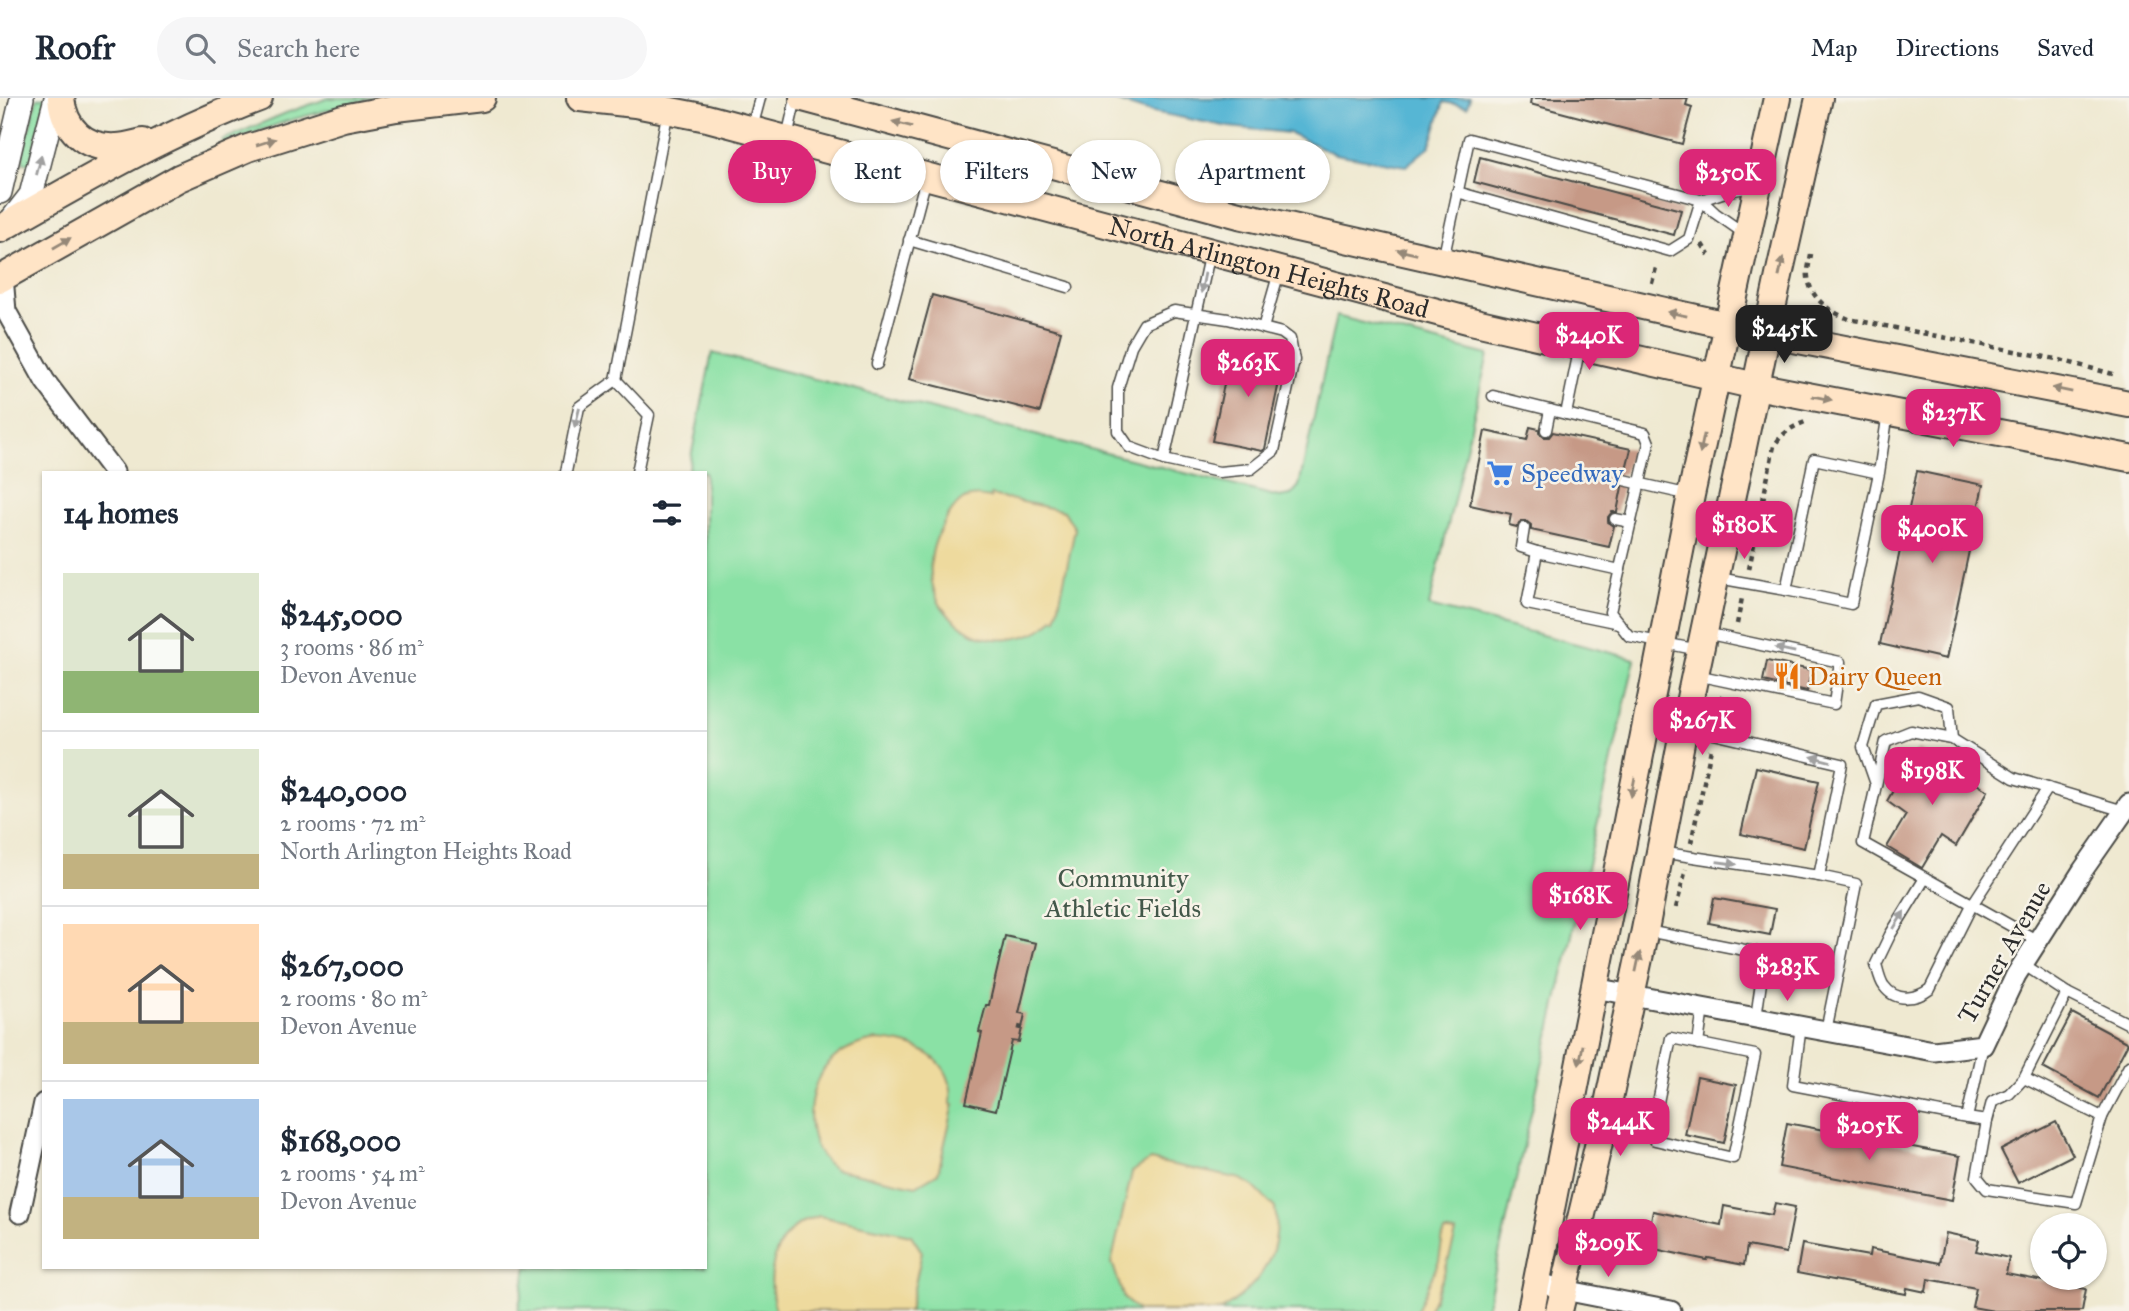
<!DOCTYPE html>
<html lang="en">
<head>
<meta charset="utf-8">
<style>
  :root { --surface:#fff; --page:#f6f6f7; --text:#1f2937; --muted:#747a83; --line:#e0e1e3; --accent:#db2777 }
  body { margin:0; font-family:"IM FELL Great Primer",serif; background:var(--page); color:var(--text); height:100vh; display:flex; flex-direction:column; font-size:26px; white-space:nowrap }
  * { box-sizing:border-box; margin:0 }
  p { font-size:23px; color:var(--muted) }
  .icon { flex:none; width:38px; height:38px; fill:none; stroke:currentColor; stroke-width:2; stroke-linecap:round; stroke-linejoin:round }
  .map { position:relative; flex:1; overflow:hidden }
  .drawer { position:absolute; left:42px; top:373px; width:665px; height:798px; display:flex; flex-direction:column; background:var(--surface); border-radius:0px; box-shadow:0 2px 5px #0004 }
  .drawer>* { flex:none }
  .guide { position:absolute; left:728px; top:42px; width:665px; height:63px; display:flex; gap:14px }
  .buttons { position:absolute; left:2030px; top:1115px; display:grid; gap:14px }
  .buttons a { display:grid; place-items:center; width:77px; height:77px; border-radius:50%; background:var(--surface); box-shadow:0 2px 5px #0004; font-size:35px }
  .price { position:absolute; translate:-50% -60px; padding:0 16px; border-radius:14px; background:var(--accent); color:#fff; font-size:23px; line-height:46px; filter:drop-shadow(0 2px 4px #0008) }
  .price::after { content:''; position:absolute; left:50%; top:42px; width:21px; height:16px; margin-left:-10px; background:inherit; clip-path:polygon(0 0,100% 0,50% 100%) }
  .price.on { background:#222; color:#fff }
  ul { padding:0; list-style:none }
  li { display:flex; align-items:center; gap:21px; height:175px; padding:0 21px }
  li+li { border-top:2px solid var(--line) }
  li span { display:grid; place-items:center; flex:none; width:196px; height:140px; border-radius:0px; color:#555 }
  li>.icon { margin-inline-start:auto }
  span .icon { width:84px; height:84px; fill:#fffc; stroke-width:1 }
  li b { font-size:30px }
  h2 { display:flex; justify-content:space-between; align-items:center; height:84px; padding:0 21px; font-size:30px }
  .tag { padding:0 24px; border-radius:32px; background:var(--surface); box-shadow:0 2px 5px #0004; font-size:24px; line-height:63px }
  .tag.on { background:var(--accent); color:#fff }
  header { display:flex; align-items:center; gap:42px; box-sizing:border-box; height:98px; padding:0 35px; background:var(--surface); border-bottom:2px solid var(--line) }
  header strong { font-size:33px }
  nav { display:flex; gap:38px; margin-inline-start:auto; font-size:24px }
  .search { width:490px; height:63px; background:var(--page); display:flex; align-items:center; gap:18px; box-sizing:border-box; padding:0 24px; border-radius:38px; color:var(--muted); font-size:26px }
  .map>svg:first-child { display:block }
</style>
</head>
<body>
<header>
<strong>Roofr</strong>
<div class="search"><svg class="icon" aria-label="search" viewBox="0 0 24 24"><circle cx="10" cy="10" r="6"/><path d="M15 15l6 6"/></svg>Search here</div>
<nav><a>Map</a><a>Directions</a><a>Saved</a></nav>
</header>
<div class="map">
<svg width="2129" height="1213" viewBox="0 0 2129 1213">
  <rect width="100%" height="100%" fill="#f7f3e8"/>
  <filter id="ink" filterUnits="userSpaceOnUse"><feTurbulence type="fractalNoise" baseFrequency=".0143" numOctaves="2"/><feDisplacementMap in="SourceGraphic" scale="14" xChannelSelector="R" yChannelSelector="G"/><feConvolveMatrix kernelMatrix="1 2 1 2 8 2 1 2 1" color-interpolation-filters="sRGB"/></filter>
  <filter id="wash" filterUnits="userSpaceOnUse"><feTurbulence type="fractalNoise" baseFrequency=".00686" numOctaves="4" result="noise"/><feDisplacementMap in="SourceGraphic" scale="28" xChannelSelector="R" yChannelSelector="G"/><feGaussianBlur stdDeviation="1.57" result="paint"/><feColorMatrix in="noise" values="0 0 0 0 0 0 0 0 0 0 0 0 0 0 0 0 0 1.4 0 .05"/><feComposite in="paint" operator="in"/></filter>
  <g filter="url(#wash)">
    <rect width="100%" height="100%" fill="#efe9d1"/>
    <g fill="#8ae1a5" stroke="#5a8668" stroke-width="2">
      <path d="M37,0H46L30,66L23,65V56Z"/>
      <path d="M329,0H373L287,23L223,46L222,42L286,15Z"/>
      <path d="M1336,218L1488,257L1429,508L1635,561L1486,1213H518L527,1169H705V374H688L712,255L1279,399L1291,397L1299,388Z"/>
    </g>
    <g fill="#eeda9e" stroke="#8c8264" stroke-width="2">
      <path d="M991,397L1064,413L1075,431L1056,521L1053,520C1043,534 1028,538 1011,541C993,543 975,539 960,527C950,519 941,511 936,498C925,470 932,442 949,417C953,411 957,405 964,401C972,397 981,398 990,400Z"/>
      <path d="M877,942C916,944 956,960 951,1006H954L938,1075L916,1088L835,1071C804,1052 804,998 824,971C837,953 856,945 877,942Z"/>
      <path d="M1150,1062L1241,1081L1254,1089L1275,1110C1283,1155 1260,1187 1223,1211L1219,1213H1139L1124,1201L1113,1167L1111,1166L1132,1074Z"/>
      <path d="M819,1118L911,1137L922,1154L909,1213H776C766,1180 771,1141 804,1123C809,1121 815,1120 819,1118Z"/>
      <path d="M1449,1134L1456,1135C1449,1163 1441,1188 1428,1213H1417L1439,1163L1443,1138L1444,1134Z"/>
    </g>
    <path fill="#56b6d4" stroke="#407080" stroke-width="2" d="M1106,0H1470L1467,9L1444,4L1430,48L1406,68L1335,56L1290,35L1229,29L1144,12Z"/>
    <g id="blocks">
      <g fill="#c69986">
        <path d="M1531,0H1688L1686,7L1692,9L1682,46L1530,6Z"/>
        <path d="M1480,59L1681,112L1674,137L1474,84Z"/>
        <path d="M932,197L1061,233L1040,314L909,281Z"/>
        <path d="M1232,248L1284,260L1265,351L1262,353L1212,343Z"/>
        <path d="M1530,329L1539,331V335L1544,339H1549L1553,334L1631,351L1625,375L1619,377L1617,381L1619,387L1622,389L1617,414H1612L1608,419V424L1614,428L1609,449L1531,432V427L1526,423H1521L1517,429L1509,427L1511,416L1470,407L1485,333L1527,342Z"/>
        <path d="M1917,373L1983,387L1946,561L1880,546Z"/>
        <path d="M1767,563L1811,572L1807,593L1763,583Z"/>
        <path d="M1918,650L1988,693L1956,748L1941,738L1922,770L1887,749L1906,717L1887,703Z"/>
        <path d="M1756,669L1819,683L1804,750L1741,736Z"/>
        <path d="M1714,800L1775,811L1770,837L1709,825Z"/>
        <path d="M1005,838L1036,845L1019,915L1025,916L1019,944L1012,943L996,1012L966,1005L982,935L979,934L986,907H989Z"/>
        <path d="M2072,915L2128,945L2099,1000L2043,970Z"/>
        <path d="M1697,979L1736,987L1724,1045L1685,1037Z"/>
        <path d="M2056,1024L2073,1057L2018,1085L2001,1052Z"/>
        <path d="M1787,1025L1960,1058L1952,1102L1779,1069Z"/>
        <path d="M1775,1105L1795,1109L1786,1155L1747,1148L1744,1167L1708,1160L1707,1162L1645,1149L1653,1113L1721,1127L1724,1108L1772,1117Z"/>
        <path d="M1946,1135L1979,1142L1976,1153L2009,1160L2006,1176L2086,1191L2082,1213H1994L1972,1209L1976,1190L1928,1181L1926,1194L1907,1190L1906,1196L1797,1175L1802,1146L1869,1158L1870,1151L1940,1165Z"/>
      </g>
    </g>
  </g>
  <g filter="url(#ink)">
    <use href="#blocks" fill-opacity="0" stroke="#484844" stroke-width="2"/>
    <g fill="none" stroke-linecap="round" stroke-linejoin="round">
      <defs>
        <g id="service">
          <path d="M752,30L760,0"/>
          <path d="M787,39L796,0"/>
          <path d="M1457,94L1670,153L1689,141L1701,102"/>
          <path d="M1701,102L1725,94L1755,88"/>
          <path d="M909,142L1068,189"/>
          <path d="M1443,162L1469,41L1701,102L1715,115L1745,136"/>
          <path d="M1174,213L1228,221L1282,235L1290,241L1294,262L1274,353L1251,371L1219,374L1164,362L1129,349L1118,333V290L1131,248L1144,226Z"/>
          <path d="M1263,230L1279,174"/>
          <path d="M1580,248L1566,316L1645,335L1649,345L1610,514L1629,538L1699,552"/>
          <path d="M877,266L926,80"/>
          <path d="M616,282L649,317L637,374"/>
          <path d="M1493,298L1566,316"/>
          <path d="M1546,332L1550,312"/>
          <path d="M1164,362L1210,154"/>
          <path d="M566,374L579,309L616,282L668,12"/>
          <path d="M1879,375L1814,361L1786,492L1851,506L1879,375L1888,314"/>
          <path d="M1624,382L1690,397"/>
          <path d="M1615,421L1631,424"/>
          <path d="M1524,430L1521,449L1537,454"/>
          <path d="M1718,480L1786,492"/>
          <path d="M1619,525L1527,506L1537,454L1620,472"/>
          <path d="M1696,577L1834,606L1840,564L1705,535"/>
          <path d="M1876,686L1863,649L1876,606L1918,598L1949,609L1952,641"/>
          <path d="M1660,754L1819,778L1842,666L1684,629"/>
          <path d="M1819,778L1856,786L1826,933"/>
          <path d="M1925,780L1890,837L1876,866C1878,873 1880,883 1884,888C1896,905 1917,901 1930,891L1972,807L2048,690"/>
          <path d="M1647,833L1765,856L1756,920"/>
          <path d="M2038,843L1863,745L1886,643L1911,633L1952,641L2014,680L2124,713"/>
          <path d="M2067,895L2129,926"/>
          <path d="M1801,928L1793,987L1967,1020L1983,947"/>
          <path d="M1698,946L1703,910"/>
          <path d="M2024,980L2102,1019"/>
          <path d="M1609,1015L1654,1024L1671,940L1755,957L1733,1060L1655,1042L1654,1024"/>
          <path d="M1967,1020L1987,1023L1992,1004L2009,996L2024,980L2067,895L2023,866"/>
          <path d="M1987,1023L1977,1079L1987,1091L2076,1105L2102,1019L2129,968"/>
        </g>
        <g id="minor">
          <path d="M3,179L6,213L45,283L114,374"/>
          <path d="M1594,890L1934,953L1983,947L2016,877L2083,772L2129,706"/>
          <path d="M20,1115L44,1005"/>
          <path d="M1537,1184L1564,1192L1671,1213"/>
        </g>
        <g id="tertiary">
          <path d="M0,94L22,0"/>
          <path d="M10,124L31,97L56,0"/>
        </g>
        <g id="secondary">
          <path d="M61,0C64,30 84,51 116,49C125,49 134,46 143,44"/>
          <path id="s1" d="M580,0L635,6L707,20L1471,223L1756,288L2129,360"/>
          <path d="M803,0L1239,117L1767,236L2129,306"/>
          <path d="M0,131C84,83 168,34 259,0"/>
          <path d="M0,181L179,80L248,50L343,20L396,10L482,0"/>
          <path d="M1531,1213L1691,397L1777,0"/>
          <path d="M1559,1213L1606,1015L1645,832L1684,629L1780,173L1819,0"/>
        </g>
      </defs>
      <use href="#service" stroke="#484844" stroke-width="13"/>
      <use href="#minor" stroke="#484844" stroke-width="23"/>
      <use href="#tertiary" stroke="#484844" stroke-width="26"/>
      <use href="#secondary" stroke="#484844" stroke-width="30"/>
      <g stroke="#484844" stroke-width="4.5" stroke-dasharray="5 5" stroke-linecap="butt">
        <path d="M1702,146L1709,157"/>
        <path d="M1811,156C1810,163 1807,172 1808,179C1810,201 1831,214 1849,221L2056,261L2113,276"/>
        <path d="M1652,185L1657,166"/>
        <path d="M1749,471L1774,348C1783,334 1793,328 1808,323"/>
        <path d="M1737,526L1742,500"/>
        <path d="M1717,622L1723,596"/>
        <path d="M1691,745L1711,651"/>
        <path d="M1676,810L1686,771"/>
        <path d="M1018,929L1026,931"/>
      </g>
      <use href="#service" stroke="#fff" stroke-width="10"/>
      <use href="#minor" stroke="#fff" stroke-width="19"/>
      <use href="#tertiary" stroke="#fff" stroke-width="23"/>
      <use href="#secondary" stroke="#ffe4c6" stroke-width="26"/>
    </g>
    <defs><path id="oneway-solid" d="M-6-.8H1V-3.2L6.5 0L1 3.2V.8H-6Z" transform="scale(1.75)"/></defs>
    <g fill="#958878">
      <use href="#oneway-solid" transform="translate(902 26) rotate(-165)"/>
      <use href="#oneway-solid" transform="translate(266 44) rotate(-18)"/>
      <use href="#oneway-solid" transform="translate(62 145) rotate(-30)"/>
      <use href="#oneway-solid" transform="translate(1407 154) rotate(-167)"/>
      <use href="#oneway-solid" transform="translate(1781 169) rotate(-78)"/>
      <use href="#oneway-solid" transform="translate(1677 216) rotate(-168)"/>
      <use href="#oneway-solid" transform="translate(2062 292) rotate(-169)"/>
      <use href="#oneway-solid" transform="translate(1822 300) rotate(12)"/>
      <use href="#oneway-solid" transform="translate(1702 346) rotate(102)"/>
      <use href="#oneway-solid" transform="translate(1633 689) rotate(101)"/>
      <use href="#oneway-solid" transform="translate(1638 864) rotate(-78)"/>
      <use href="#oneway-solid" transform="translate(1581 957) rotate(101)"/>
    </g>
    <g fill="#a0a0a0">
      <use href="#oneway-solid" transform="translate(39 67) rotate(-76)"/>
      <use href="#oneway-solid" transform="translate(1203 185) rotate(101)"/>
      <use href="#oneway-solid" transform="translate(577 320) rotate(104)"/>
      <use href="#oneway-solid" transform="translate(1785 552) rotate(-168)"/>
      <use href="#oneway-solid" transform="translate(1821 661) rotate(-166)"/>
      <use href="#oneway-solid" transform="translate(1727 765) rotate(8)"/>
      <use href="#oneway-solid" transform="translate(1899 822) rotate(-58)"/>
    </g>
  </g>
  <defs>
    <symbol id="supermarket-bare" viewBox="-9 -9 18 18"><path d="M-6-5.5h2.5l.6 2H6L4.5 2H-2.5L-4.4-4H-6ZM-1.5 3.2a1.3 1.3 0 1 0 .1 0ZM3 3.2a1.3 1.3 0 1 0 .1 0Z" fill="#3f7fe0" stroke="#f7f3e8" stroke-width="2.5" paint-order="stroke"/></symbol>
    <symbol id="restaurant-bare" viewBox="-9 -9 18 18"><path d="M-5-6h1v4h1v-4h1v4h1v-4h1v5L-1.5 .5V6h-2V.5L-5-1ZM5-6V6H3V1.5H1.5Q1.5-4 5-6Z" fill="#e8710a" stroke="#f7f3e8" stroke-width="2.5" paint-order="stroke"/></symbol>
  </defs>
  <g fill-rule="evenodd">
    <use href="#supermarket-bare" x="1481" y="356" width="38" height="38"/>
    <use href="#restaurant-bare" x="1768" y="559" width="38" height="38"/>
  </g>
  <g text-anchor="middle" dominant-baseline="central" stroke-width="5" stroke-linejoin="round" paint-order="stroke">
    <g font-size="26" fill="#2b2b2b" stroke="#f7f3e8">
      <text stroke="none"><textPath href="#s1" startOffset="710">North Arlington Heights Road</textPath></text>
      <text transform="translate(2004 854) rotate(-60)">Turner Avenue</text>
    </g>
    <g font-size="26" fill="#366cbe" stroke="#f7f3e8" text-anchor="start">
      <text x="1521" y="375">Speedway</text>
    </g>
    <g font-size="26" fill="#c56008" stroke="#f7f3e8" text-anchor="start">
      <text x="1808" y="578">Dairy Queen</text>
    </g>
    <g font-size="26" fill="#43584a" stroke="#f7f3e8">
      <text x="1123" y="780">Community<tspan x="1123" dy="30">Athletic Fields</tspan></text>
    </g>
  </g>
</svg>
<div class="buttons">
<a><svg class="icon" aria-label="locate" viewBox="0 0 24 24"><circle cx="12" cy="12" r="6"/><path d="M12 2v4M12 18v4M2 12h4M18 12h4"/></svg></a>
</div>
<b class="price" style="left:1728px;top:111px">$250K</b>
<b class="price on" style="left:1784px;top:267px">$245K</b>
<b class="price" style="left:1589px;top:274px">$240K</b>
<b class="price" style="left:1248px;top:301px">$263K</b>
<b class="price" style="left:1953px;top:351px">$237K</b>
<b class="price" style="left:1744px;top:463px">$180K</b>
<b class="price" style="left:1932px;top:467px">$400K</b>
<b class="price" style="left:1702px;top:659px">$267K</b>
<b class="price" style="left:1932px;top:709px">$198K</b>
<b class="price" style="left:1580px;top:834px">$168K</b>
<b class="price" style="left:1787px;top:905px">$283K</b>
<b class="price" style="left:1620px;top:1060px">$244K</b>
<b class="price" style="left:1869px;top:1064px">$205K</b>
<b class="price" style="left:1608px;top:1181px">$209K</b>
<div class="guide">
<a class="tag on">Buy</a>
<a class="tag">Rent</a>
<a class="tag">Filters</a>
<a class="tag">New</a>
<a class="tag">Apartment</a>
</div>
<section class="drawer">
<h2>14 homes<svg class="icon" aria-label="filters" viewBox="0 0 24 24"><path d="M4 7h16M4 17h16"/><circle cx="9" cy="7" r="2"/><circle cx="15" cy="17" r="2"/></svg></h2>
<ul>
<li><span style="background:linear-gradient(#dfe7d0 70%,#8fb573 0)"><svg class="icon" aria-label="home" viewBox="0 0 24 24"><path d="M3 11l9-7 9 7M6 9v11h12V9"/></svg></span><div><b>$245,000</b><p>3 rooms · 86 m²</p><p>Devon Avenue</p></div></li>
<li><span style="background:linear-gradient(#dfe7d0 75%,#c2b280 0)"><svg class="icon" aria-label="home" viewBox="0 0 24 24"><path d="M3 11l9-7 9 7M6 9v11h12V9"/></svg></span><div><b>$240,000</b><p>2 rooms · 72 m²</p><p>North Arlington Heights Road</p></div></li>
<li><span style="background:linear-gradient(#ffd9b3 70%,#c2b280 0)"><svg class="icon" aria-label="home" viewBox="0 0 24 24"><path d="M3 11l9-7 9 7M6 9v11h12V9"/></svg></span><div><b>$267,000</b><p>2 rooms · 80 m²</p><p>Devon Avenue</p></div></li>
<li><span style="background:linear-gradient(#a9c7e8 70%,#c2b280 0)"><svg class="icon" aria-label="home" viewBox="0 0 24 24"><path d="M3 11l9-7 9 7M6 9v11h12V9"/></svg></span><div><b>$168,000</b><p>2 rooms · 54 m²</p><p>Devon Avenue</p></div></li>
</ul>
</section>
</div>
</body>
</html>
